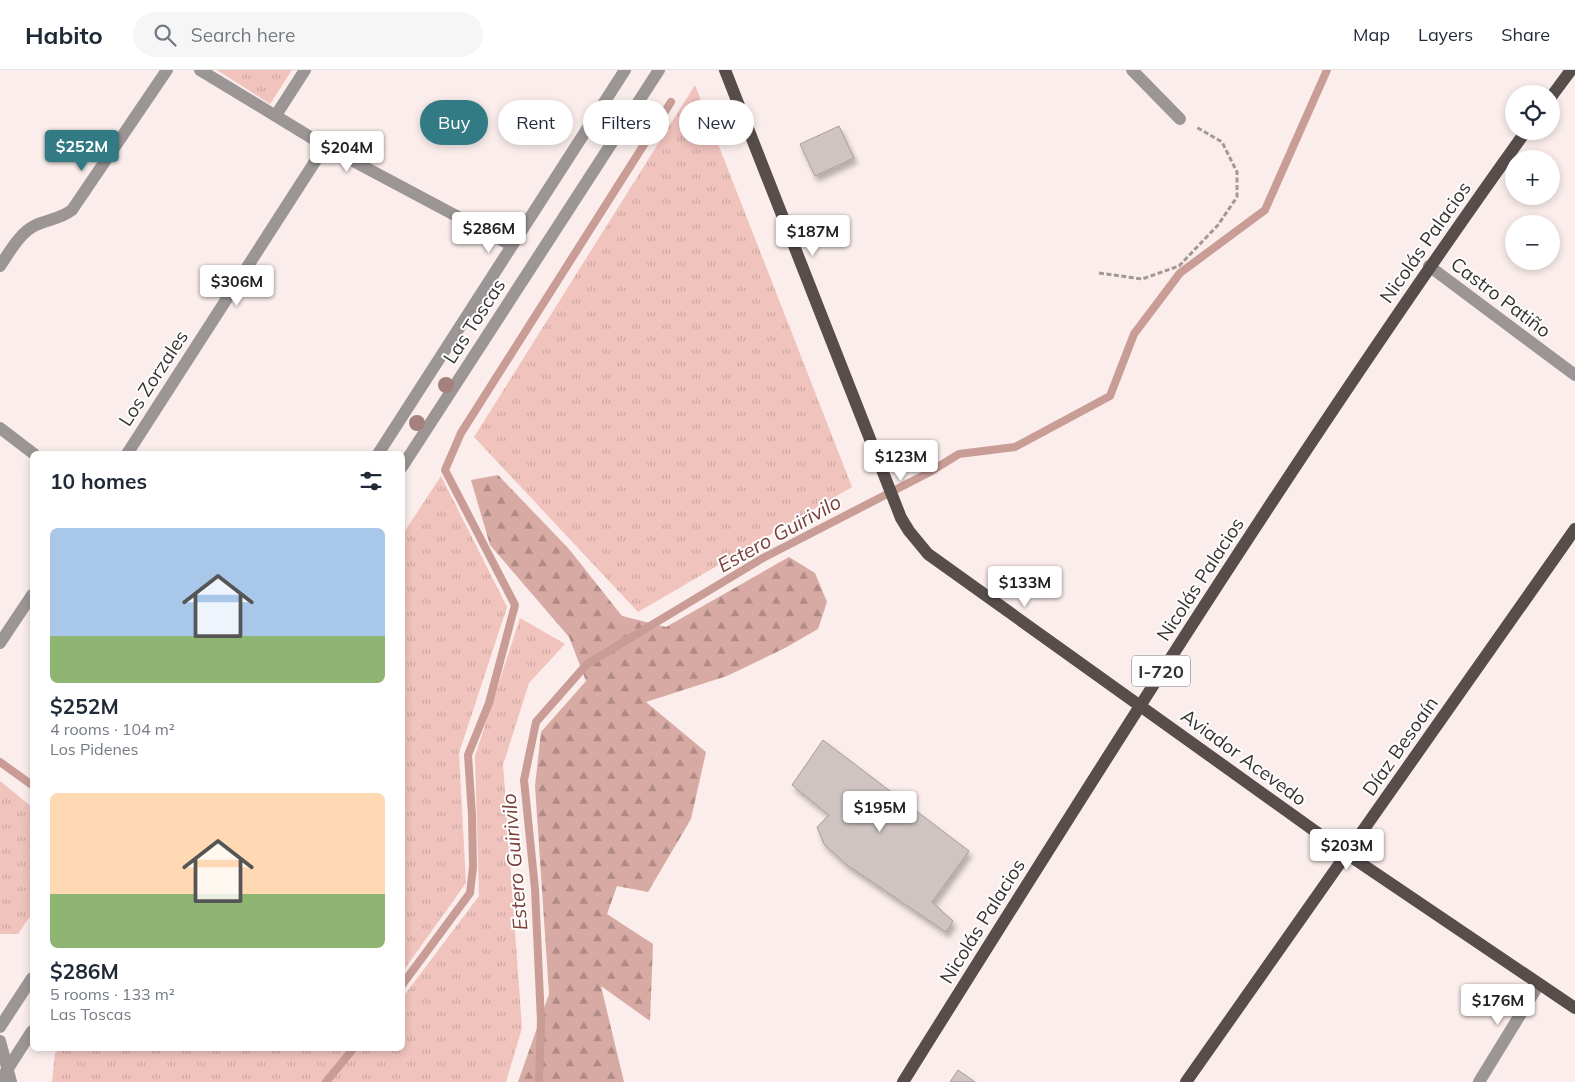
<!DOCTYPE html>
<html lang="en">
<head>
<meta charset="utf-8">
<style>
  :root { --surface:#fff; --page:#f6f6f7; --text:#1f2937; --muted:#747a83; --line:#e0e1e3; --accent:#337b84 }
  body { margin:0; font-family:Mulish,sans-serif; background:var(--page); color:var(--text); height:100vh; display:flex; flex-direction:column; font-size:19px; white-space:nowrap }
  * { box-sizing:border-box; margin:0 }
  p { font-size:16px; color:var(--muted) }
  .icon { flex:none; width:28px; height:28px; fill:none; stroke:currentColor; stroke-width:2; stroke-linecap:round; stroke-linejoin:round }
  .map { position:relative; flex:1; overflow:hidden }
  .sheet { position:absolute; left:30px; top:381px; width:375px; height:600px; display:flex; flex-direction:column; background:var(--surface); border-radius:8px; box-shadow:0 2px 8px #0003 }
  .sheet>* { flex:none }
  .hud { position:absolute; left:420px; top:30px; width:475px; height:45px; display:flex; gap:10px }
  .tools { position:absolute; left:1505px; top:15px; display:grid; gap:10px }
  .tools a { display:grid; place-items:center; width:55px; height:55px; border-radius:50%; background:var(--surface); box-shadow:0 2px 8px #0003; font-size:25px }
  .price { position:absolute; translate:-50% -42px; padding:0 11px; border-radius:5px; background:#fff; color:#222; font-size:16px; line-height:32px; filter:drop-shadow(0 1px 2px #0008) }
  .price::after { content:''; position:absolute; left:50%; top:30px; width:15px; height:11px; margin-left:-8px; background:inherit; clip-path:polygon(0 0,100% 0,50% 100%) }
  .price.active { background:var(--accent); color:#fff }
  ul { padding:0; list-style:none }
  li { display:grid; align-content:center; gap:10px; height:265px; padding:0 20px }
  li span { display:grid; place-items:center; height:155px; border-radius:8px; color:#555 }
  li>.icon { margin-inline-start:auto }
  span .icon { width:90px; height:90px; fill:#fffc; stroke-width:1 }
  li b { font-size:21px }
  h2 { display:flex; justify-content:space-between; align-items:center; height:60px; padding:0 20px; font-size:21px }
  .pill { padding:0 18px; border-radius:22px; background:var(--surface); box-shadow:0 2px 8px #0003; font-size:18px; line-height:45px }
  .pill.active { background:var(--accent); color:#fff }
  header { display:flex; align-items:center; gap:30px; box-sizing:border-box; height:70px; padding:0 25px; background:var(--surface); border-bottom:1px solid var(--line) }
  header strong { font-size:24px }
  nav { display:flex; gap:28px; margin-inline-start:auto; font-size:18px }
  .search { width:350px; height:45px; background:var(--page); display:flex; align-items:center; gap:12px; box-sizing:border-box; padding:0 18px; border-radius:28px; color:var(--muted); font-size:19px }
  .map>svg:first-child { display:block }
</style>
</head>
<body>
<header>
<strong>Habito</strong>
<div class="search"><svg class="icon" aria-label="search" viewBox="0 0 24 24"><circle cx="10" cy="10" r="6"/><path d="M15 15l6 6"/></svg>Search here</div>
<nav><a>Map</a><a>Layers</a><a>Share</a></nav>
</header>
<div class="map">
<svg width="1575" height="1012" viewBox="0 0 1575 1012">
  <defs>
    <pattern id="grass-tufts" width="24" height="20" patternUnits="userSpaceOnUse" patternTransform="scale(1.25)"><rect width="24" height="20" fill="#f0c3bd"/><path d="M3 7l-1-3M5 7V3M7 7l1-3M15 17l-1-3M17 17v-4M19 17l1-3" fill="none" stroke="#cea8a3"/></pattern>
    <pattern id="forest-firs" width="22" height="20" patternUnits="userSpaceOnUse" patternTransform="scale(1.25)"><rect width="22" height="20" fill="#d8aaa4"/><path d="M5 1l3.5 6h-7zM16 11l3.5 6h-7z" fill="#b08b86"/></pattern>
    <filter id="shadow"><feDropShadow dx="3" dy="5.5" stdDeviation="2.5" flood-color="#0004"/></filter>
  </defs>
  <rect width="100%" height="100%" fill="#faedeb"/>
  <g fill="url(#grass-tufts)">
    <path d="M217,0H292L270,34Z"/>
    <path d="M695,15L852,417L638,542L474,367Z"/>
    <path d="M441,406L507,537L459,683L466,813L403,901V464Z"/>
    <path d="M520,548L565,574L529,613L503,695L522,958L506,1012H52L55,983L59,979H402L403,927L479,826L475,686Z"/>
    <path d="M0,711L32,737V843L18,864H0Z"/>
  </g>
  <path fill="url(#forest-firs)" d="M498,405L569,479L622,546L666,557L789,487L815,503L827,532L818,559L785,578L727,606L646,632L706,682L691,749L648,822L617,816L607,844L653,874L650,951L601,916L624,1012H518L549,924L535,716L541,662L586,611L569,567L490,475L471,410Z"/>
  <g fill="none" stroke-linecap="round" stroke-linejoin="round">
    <g stroke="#c99c96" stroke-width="8">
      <path d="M0,692L32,715"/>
      <path d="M402,915L470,823L473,797L472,745L468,685L489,633L515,535L445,400L461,363L671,32"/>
      <path d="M326,1012L353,979"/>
      <path d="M539,1012L541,951L535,819L524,710L536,652L587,594L763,488L928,403L959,384L1015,377L1110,326L1134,264L1180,203L1265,140L1327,0"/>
    </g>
  </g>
  <g fill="#d0c4c2" stroke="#a99d9c" filter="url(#shadow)">
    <path d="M839,56L854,88L815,106L800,74Z"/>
    <path d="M823,670L969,781L932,832L953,851L946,862L847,795L824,774L817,757L829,745L792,715Z"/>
    <path d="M958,1000L975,1012H950Z"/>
  </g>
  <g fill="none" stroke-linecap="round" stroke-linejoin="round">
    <path stroke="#a29997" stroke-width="3" stroke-dasharray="5 2.5" stroke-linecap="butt" d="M1099,203L1142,209L1179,196L1218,155L1237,127V102L1222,72L1196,57"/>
    <g stroke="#9b9695" stroke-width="12">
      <path d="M200,0L325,76L511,175"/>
      <path d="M1132,0L1180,49"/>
      <path d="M276,45L305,0"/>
      <path d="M0,196C9,183 20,162 36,155C49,149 60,149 72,140L167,0"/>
      <path d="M1429,196L1575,305"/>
      <path d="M0,358L34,384"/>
      <path d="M127,384L325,76"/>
      <path d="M378,384L625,0"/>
      <path d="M402,397L659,0"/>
      <path d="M0,573L32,525"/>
      <path d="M0,957L32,908"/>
      <path d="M0,971L11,1012"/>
      <path d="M0,1011L32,961"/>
      <path d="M1479,1012L1539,914"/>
    </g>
    <g stroke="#574e4c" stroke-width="12">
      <path d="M725,0L901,448L909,461L928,484L1347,784L1575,938"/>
      <path d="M1551,27L1571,0"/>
      <path d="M903,1012C1104,691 1305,369 1526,61"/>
      <path d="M1186,1012L1575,459"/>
    </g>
  </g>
  <g fill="#a5807d">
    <circle cx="446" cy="315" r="8"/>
    <circle cx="417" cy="353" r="8"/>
  </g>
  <g text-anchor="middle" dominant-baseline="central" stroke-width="4" stroke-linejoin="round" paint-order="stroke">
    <rect fill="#fdfdfd" stroke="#726e6e" stroke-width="1" x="1132" y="585.5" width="58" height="31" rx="4"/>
    <g font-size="18" font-weight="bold" fill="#363131">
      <text x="1161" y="601">I-720</text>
    </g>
    <g font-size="19" fill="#363131" stroke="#fdfdfd">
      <text transform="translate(1425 172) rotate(-55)">Nicolás Palacios</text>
      <text transform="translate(1501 227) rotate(37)">Castro Patiño</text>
      <text transform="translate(474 251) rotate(-57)">Las Toscas</text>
      <text transform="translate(153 308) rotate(-57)">Los Zorzales</text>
      <text transform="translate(1200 509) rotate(-57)">Nicolás Palacios</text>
      <text transform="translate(1400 676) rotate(-55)">Díaz Besoaín</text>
      <text transform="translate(1244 687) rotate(36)">Aviador Acevedo</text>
      <text transform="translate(982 851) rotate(-58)">Nicolás Palacios</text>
    </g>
    <g font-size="20" font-style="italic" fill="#7d403b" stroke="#fdfdfd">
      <text transform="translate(779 463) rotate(-29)">Estero Guirivilo</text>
      <text transform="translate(514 792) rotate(-95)">Estero Guirivilo</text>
    </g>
  </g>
</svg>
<div class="tools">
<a><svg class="icon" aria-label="locate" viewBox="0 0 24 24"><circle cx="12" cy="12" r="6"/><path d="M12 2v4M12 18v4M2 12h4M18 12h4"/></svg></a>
<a>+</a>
<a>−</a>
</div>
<b class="price active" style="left:82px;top:102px">$252M</b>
<b class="price" style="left:347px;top:103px">$204M</b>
<b class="price" style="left:489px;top:184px">$286M</b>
<b class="price" style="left:813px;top:187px">$187M</b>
<b class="price" style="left:237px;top:237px">$306M</b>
<b class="price" style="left:901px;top:412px">$123M</b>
<b class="price" style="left:1025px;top:538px">$133M</b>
<b class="price" style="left:880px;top:763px">$195M</b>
<b class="price" style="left:1347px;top:801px">$203M</b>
<b class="price" style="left:1498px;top:956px">$176M</b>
<div class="hud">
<a class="pill active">Buy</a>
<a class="pill">Rent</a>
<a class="pill">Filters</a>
<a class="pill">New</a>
</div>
<section class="sheet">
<h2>10 homes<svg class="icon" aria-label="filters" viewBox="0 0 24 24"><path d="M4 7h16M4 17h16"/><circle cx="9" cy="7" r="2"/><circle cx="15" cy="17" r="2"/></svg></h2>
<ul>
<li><span style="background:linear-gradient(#a9c7e8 70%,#8fb573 0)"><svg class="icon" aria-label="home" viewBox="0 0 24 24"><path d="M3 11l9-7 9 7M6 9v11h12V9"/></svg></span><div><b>$252M</b><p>4 rooms · 104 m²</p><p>Los Pidenes</p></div></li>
<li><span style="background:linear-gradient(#ffd9b3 65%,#8fb573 0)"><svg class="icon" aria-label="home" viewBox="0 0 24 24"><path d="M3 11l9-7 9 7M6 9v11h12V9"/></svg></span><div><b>$286M</b><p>5 rooms · 133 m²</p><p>Las Toscas</p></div></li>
</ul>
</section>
</div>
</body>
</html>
